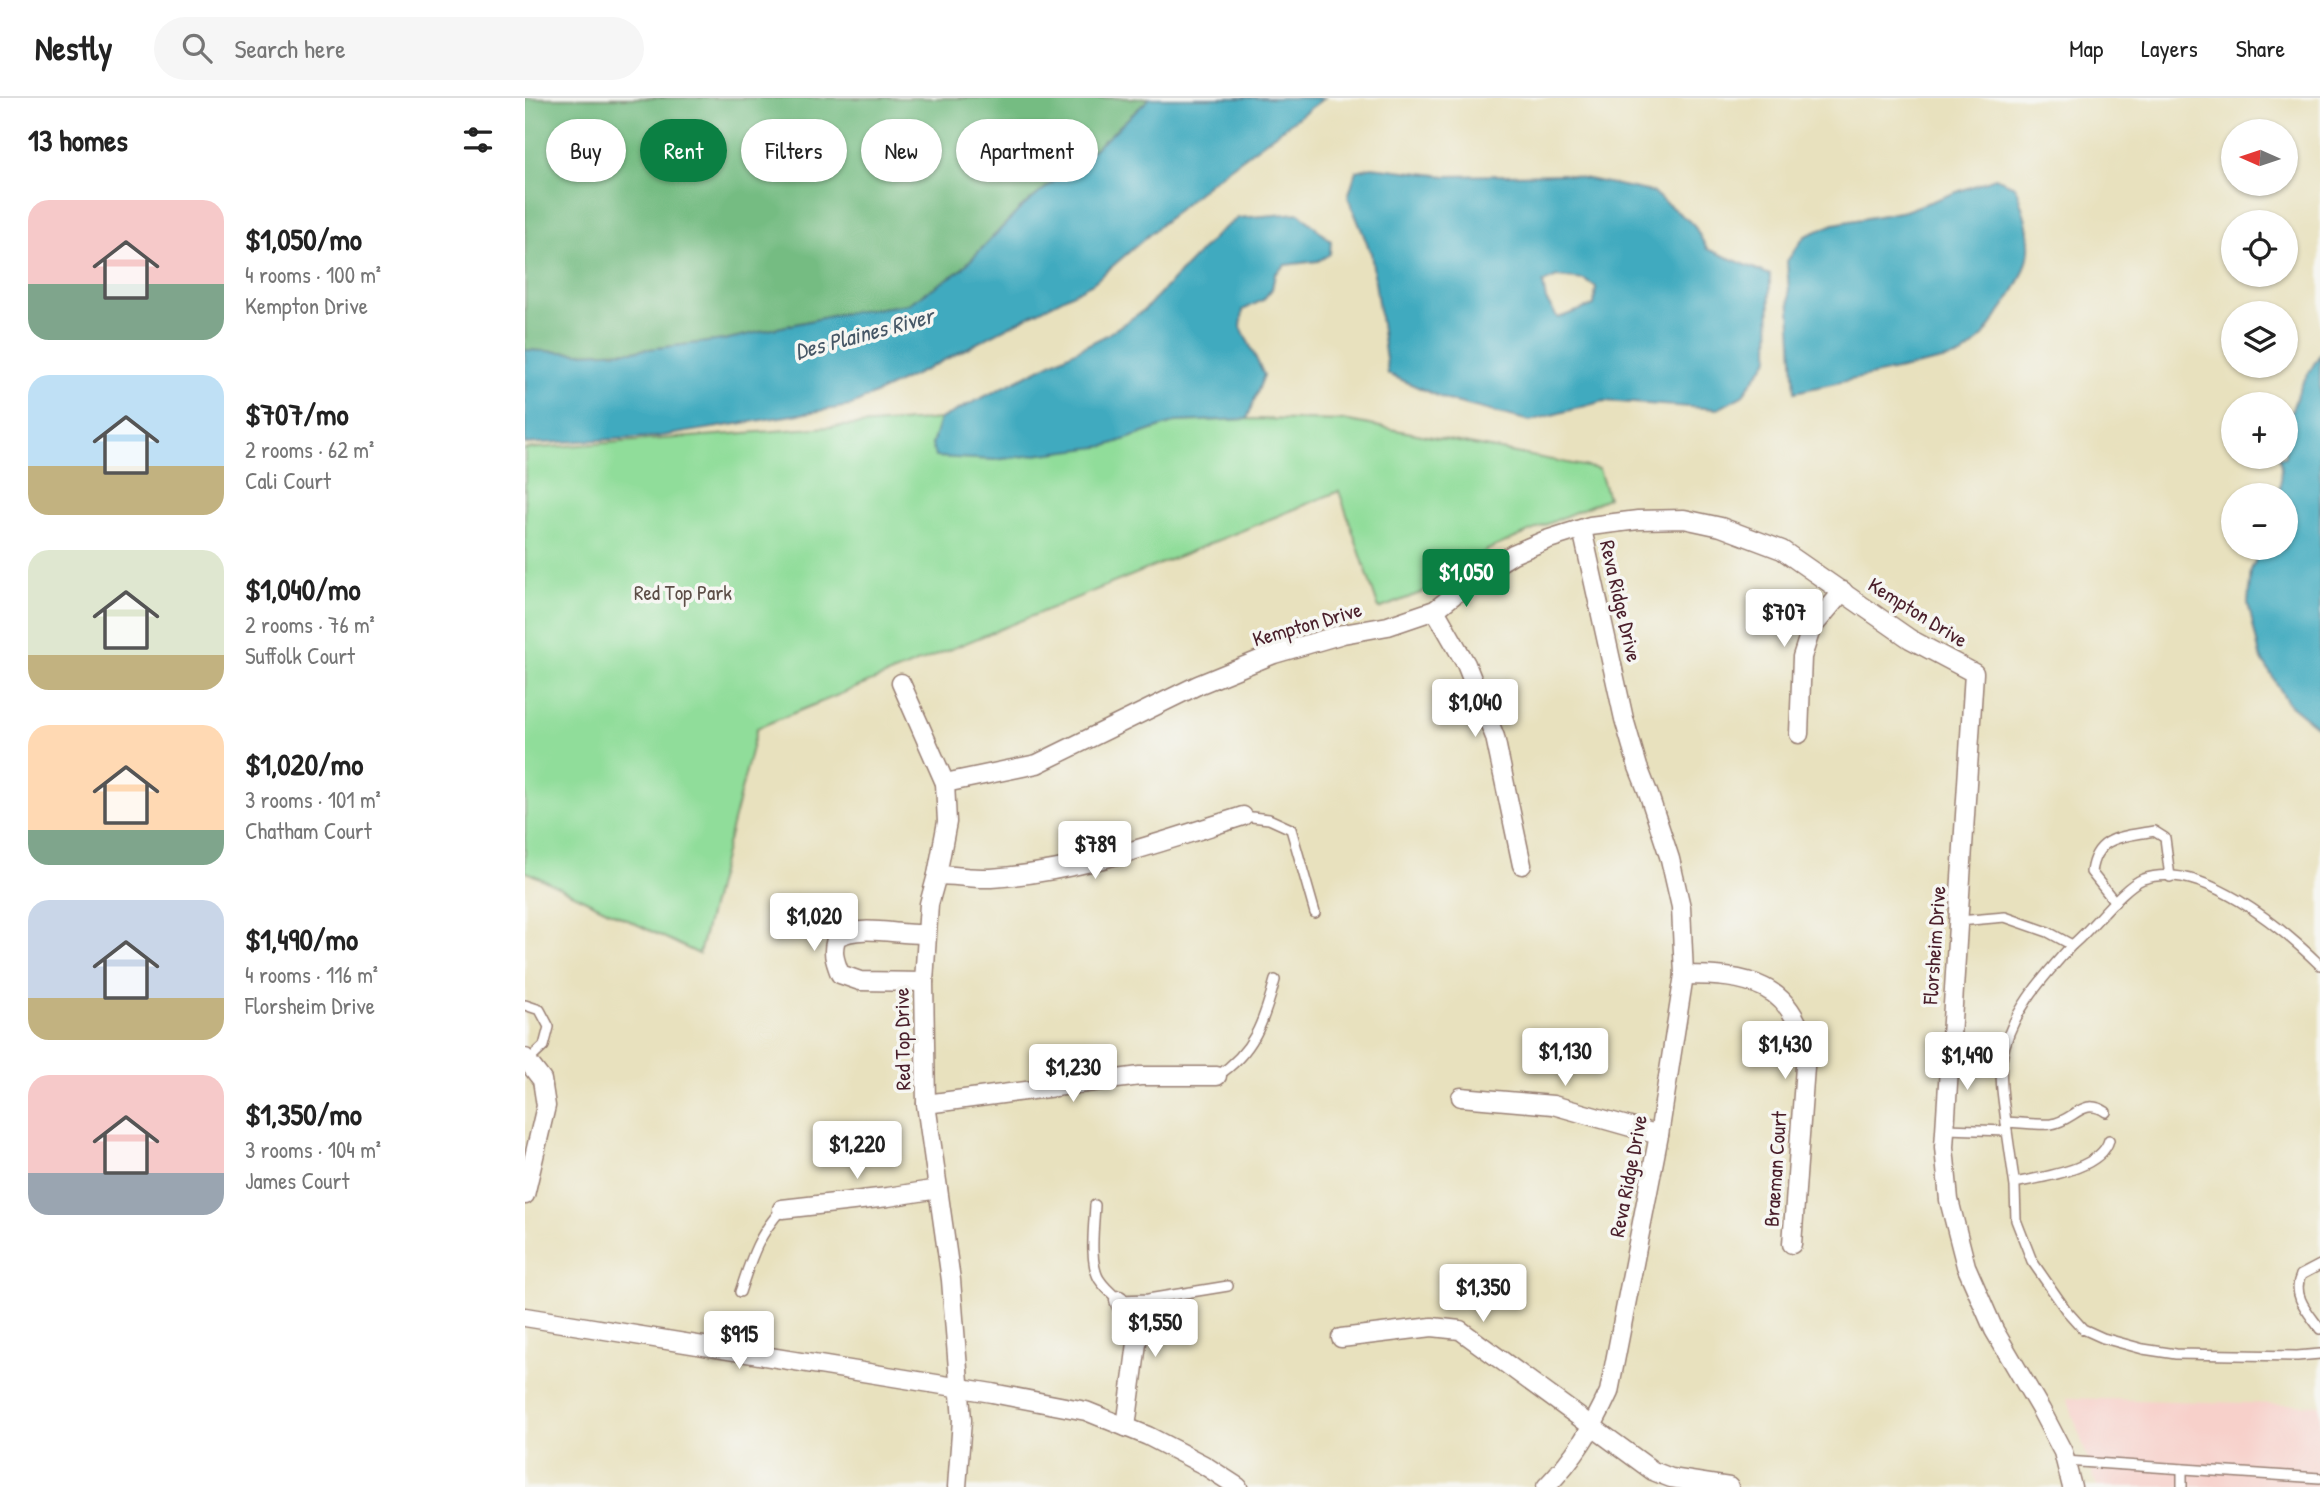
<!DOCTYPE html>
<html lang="en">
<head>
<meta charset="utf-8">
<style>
  :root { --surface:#fff; --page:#f6f6f6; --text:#222; --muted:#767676; --line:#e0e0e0; --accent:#0b8043 }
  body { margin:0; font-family:"Patrick Hand",sans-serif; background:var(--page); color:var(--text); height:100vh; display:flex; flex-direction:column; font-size:26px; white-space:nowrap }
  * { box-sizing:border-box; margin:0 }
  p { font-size:23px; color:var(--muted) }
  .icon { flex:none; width:38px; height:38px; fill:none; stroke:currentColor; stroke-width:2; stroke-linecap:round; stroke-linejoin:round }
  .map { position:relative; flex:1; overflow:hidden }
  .drawer { display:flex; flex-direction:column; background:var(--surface); width:525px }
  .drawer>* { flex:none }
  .banner { position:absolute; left:21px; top:21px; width:665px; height:63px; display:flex; gap:14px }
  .needle { width:46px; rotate:273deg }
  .tools { position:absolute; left:1696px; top:21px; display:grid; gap:14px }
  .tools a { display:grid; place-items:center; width:77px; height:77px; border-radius:50%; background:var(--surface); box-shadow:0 2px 5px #0004; font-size:35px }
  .price { position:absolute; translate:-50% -60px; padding:0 16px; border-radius:7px; background:#fff; color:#222; font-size:23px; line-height:46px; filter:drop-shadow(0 2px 4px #0008) }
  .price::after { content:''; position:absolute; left:50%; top:42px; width:21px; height:16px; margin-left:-10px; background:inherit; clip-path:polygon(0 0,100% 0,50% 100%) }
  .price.active { background:var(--accent); color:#fff }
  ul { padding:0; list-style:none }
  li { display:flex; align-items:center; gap:21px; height:175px; padding:0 28px }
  li span { display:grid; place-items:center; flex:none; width:196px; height:140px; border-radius:21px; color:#555 }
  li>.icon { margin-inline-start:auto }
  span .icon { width:84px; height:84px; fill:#fffc; stroke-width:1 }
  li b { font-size:30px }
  h2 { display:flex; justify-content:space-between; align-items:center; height:84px; padding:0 28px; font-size:30px }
  .pill { padding:0 24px; border-radius:32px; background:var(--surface); box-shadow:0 2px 5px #0004; font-size:24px; line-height:63px }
  .pill.active { background:var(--accent); color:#fff }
  header { display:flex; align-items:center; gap:42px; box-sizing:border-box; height:98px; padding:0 35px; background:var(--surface); border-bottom:2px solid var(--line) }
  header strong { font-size:33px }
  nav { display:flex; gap:38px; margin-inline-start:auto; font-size:24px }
  .search { width:490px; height:63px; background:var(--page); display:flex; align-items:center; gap:18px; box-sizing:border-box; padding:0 24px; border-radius:38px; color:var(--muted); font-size:26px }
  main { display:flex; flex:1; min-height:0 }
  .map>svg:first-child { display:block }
</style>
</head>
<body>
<header>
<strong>Nestly</strong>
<div class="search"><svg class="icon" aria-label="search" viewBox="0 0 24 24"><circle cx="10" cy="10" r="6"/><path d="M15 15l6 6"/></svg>Search here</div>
<nav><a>Map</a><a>Layers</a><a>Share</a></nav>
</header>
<main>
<section class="drawer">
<h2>13 homes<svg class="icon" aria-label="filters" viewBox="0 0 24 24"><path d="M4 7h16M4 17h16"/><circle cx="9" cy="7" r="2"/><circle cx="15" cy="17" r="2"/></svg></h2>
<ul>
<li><span style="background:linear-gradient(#f6c9c9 60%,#7fa58c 0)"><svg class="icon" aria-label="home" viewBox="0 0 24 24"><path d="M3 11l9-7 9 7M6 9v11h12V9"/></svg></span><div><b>$1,050/mo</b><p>4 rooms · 100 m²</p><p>Kempton Drive</p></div></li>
<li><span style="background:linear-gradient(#bfe0f5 65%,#c2b280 0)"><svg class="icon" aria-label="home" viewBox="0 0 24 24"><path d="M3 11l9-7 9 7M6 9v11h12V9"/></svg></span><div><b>$707/mo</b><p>2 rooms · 62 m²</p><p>Cali Court</p></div></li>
<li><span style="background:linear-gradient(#dfe7d0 75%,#c2b280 0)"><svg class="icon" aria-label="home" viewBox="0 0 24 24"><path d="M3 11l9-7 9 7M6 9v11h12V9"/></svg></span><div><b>$1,040/mo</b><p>2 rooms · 76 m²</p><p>Suffolk Court</p></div></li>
<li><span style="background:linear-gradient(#ffd9b3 75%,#7fa58c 0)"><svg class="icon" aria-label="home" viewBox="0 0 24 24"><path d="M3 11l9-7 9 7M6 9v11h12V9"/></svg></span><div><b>$1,020/mo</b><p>3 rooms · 101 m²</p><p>Chatham Court</p></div></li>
<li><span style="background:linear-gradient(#c9d6e8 70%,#c2b280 0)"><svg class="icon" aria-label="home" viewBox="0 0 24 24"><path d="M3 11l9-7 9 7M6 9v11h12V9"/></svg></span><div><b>$1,490/mo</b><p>4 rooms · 116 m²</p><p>Florsheim Drive</p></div></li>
<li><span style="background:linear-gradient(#f6c9c9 70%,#9aa5b1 0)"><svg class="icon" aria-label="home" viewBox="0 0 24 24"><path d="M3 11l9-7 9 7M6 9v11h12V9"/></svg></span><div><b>$1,350/mo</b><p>3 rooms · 104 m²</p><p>James Court</p></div></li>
</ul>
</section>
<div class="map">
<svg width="1795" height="1389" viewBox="0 0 1795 1389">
  <rect width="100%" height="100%" fill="#f6f6f2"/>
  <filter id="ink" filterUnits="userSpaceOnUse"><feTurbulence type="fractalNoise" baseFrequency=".0143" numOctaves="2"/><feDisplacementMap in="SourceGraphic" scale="14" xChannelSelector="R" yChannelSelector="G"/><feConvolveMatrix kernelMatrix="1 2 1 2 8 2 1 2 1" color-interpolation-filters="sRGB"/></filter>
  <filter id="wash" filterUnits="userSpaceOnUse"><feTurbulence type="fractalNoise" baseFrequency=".00686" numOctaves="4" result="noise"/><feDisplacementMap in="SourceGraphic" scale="28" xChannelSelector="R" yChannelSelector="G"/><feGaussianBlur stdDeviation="1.57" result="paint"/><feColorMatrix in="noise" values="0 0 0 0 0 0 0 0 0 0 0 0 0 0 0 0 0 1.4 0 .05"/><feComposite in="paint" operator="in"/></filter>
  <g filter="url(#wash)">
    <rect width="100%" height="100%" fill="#e8e1be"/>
    <path fill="#f7d0ca" d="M1542,1300L1795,1307V1389H1572Z"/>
    <path fill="#90dd9a" stroke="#6d7e62" stroke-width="2" d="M415,321L407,347L581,348L651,324L722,321L824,323L1074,371L1083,400L962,452L911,489L854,511L814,393L232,630L174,856L0,773V351Z"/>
    <path fill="#74bc82" stroke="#5f6e56" stroke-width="2" d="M0,0H625L582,40L495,111L436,172L383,206L315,216L199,242L107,253L55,255L0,252Z"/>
    <g fill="#3faabf" stroke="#446475" stroke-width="2" fill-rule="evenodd">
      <path d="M625,0H799L684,85L568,185L400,272L325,308L131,339L0,346V252L55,255L107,253L199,242L315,216L383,206L436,172L495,111L582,40Z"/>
      <path d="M847,69L921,78L1038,76L1127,94L1169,127L1182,151L1245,177L1244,260L1217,298L1193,311L1079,303L1005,323L922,302L863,276L846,155L823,99L831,73ZM1032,179L1059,182L1071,189L1069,207L1033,220L1021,202L1018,185Z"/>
      <path d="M1470,80L1490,88C1511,146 1511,163 1475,214C1463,232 1455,245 1436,258L1270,294L1262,163L1280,138L1309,126L1380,113Z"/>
      <path d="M774,115L806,143L805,156L793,163L760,167L750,176L747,191L738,202L718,212L716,229L739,277L722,321L651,324L581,348L470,362L410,359L407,347L415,321L580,238L619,212L694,134L713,120Z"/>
      <path d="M1795,256V631L1764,606L1735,558L1723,505L1726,472L1736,450H1760V397H1754L1756,370L1754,359H1760L1761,326L1777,286Z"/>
    </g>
  </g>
  <g filter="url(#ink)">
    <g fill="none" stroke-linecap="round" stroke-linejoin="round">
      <defs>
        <g id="lane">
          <path d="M718,718L744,721L766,731L790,815"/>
          <path d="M1590,804L1566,774C1571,737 1598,739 1629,733L1640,740L1645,779"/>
          <path d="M1434,823L1480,819L1523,834L1547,847C1567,831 1597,789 1618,781C1676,761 1757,830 1795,867"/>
          <path d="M0,907L15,912L24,929L19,948L3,963"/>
          <path d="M692,978C729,954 739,923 750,882"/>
          <path d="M1481,1024C1496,1025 1512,1027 1526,1026C1549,1023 1558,998 1581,1014"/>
          <path d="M1421,1031L1482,1033L1490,1089L1491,1122L1507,1163L1541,1212L1558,1231L1578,1240L1618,1251L1651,1256L1772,1258L1795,1256"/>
          <path d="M1482,1033C1480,1010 1474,985 1477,962C1483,917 1518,879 1547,847"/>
          <path d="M1490,1085C1517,1079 1576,1072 1584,1042"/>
          <path d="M570,1107C569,1127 564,1164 574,1181C579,1189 587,1196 594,1202L623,1201L703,1188"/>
          <path d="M1795,1167L1776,1177C1766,1198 1784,1215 1795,1231"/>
          <path d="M215,1194C226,1161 233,1137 257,1111"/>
          <path d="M1540,1363L1795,1380"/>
          <path d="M1657,1389V1371"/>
        </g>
        <g id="street">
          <path d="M910,512L941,566L970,639L997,767"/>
          <path d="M376,585L420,685L422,724L412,777L404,806L399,884L401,1006L426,1182L437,1322L432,1389"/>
          <path d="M1274,636L1277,559L1286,531L1318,493"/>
          <path d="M420,685L512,666L673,587L749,556L818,536L863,528L910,512L953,478L988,456L1021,442L1065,428L1113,422L1159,421L1196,429L1257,452L1385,541L1449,575L1419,1049L1424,1102L1441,1168L1469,1232L1516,1312L1538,1354L1547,1389"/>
          <path d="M412,777C430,777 449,781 466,780C554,774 636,744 718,718"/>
          <path d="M1159,877C1221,877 1269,884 1281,955L1267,1146"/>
          <path d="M399,884L335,883L315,876C310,863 306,853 312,839C336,826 372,837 400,836"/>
          <path d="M0,960L17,982L21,1008L0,1097"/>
          <path d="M936,999L1028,1007L1134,1037"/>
          <path d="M401,1006L615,978H692"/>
          <path d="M257,1111L363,1099L413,1091"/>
          <path d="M594,1202L612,1245L601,1329"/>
          <path d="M0,1219L467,1295L561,1313L623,1338L679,1367L713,1389"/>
          <path d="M816,1240L907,1229L935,1232L1128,1373L1146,1380L1204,1389"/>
          <path d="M1021,1389C1050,1359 1067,1331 1084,1294L1134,1037L1159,877L1156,809L1145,761L1124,697L1113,669L1099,621L1057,431"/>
        </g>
      </defs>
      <use href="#lane" stroke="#998074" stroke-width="12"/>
      <use href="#street" stroke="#998074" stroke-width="21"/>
      <use href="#lane" stroke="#fff" stroke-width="9"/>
      <use href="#street" stroke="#fff" stroke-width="18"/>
    </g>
  </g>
  <g text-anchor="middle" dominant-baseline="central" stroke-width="7" stroke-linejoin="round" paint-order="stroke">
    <g font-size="21" fill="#5c4e47" stroke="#f6f6f2">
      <text x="158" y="494">Red Top Park</text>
    </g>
    <g font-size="21" fill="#4a1f2b" stroke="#f6f6f2">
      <text transform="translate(1096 503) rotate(77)">Reva Ridge Drive</text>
      <text transform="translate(1393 514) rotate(32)">Kempton Drive</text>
      <text transform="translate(782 526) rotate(-16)">Kempton Drive</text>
      <text transform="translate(1409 847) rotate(-86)">Florsheim Drive</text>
      <text transform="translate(377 941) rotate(-91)">Red Top Drive</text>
      <text transform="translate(1250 1071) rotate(-86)">Braeman Court</text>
      <text transform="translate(1103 1078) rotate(-79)">Reva Ridge Drive</text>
    </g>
    <g font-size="23" font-style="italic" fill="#465766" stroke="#f6f6f2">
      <text transform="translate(339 235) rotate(-15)">Des Plaines River</text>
    </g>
  </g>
</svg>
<div class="tools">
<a><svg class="needle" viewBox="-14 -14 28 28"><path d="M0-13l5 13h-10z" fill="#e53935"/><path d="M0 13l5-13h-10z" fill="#767676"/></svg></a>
<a><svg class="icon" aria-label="locate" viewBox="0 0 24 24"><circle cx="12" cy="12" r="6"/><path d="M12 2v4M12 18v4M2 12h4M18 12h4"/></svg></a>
<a><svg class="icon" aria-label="layers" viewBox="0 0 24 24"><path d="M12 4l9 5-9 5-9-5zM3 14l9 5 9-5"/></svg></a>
<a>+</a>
<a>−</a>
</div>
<b class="price active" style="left:941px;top:511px">$1,050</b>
<b class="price" style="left:1259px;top:551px">$707</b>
<b class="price" style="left:950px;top:641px">$1,040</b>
<b class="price" style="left:570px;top:783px">$789</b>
<b class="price" style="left:289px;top:855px">$1,020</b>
<b class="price" style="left:1260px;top:983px">$1,430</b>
<b class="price" style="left:1040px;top:990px">$1,130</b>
<b class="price" style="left:1442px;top:994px">$1,490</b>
<b class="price" style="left:548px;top:1006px">$1,230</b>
<b class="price" style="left:332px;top:1083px">$1,220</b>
<b class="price" style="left:958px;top:1226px">$1,350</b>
<b class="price" style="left:630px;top:1261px">$1,550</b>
<b class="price" style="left:214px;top:1273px">$915</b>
<div class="banner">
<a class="pill">Buy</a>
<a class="pill active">Rent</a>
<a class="pill">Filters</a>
<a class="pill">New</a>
<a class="pill">Apartment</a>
</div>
</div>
</main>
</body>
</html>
